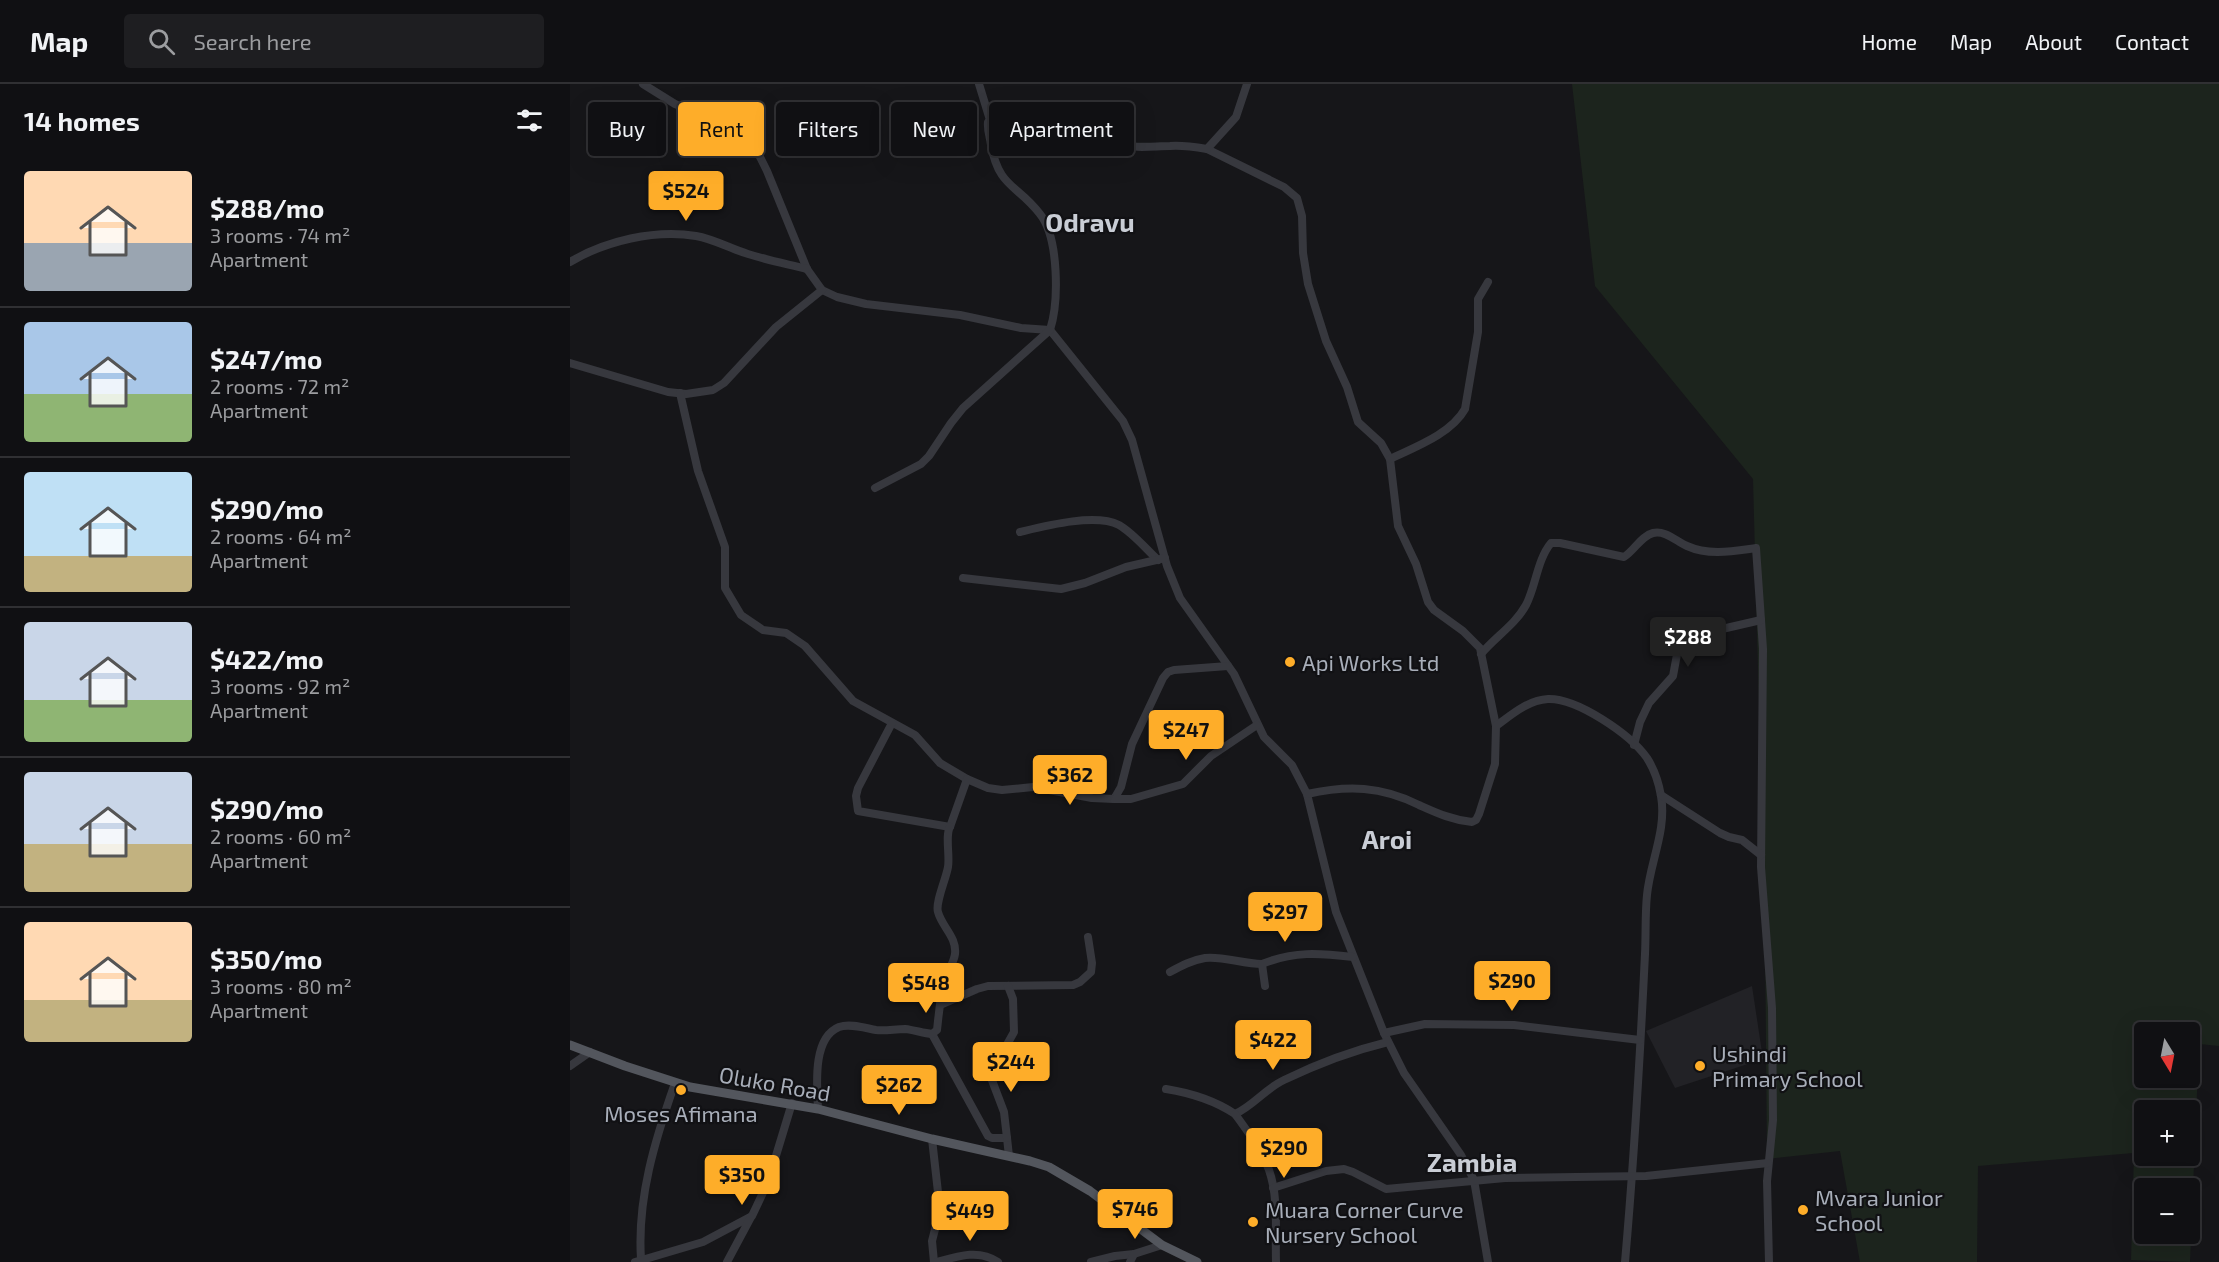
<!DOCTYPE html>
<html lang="en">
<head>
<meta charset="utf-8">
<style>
  :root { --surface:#101013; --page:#1e1e21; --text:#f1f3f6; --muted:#9c9da0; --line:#303033; --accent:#fead29 }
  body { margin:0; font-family:"Exo 2",sans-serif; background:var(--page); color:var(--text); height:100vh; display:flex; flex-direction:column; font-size:22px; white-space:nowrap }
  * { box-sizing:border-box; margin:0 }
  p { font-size:20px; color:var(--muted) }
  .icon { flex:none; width:33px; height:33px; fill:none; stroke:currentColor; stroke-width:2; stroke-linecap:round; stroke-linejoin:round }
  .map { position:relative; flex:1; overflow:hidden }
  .sheet { display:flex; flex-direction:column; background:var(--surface); width:570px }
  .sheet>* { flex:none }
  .banner { position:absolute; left:18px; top:18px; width:570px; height:54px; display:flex; gap:12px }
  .needle { width:39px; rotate:170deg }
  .tools { position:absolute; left:1564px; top:938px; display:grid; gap:12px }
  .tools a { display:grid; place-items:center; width:66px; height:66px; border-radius:6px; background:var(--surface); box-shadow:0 6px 24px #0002,0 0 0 2px var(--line); font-size:30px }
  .price { position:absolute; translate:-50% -51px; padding:0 14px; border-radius:6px; background:var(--accent); color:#111; font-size:20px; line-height:39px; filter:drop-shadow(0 2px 3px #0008) }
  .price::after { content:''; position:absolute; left:50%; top:36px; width:18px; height:14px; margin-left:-9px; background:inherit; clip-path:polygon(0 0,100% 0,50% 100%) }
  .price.on { background:#222; color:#fff }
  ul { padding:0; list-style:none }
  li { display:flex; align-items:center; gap:18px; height:150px; padding:0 24px }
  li+li { border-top:2px solid var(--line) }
  li span { display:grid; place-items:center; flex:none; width:168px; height:120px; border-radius:6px; color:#555 }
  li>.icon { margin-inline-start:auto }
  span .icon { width:72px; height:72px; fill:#fffc; stroke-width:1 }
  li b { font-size:26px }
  h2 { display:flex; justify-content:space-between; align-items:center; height:72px; padding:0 24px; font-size:26px }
  .chip { padding:0 21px; border-radius:6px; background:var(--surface); box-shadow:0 6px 24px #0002,0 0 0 2px var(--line); font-size:21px; line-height:54px }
  .chip.on { background:var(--accent); color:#111 }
  header { display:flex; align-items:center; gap:36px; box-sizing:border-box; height:84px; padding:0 30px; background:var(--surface); border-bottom:2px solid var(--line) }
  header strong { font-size:28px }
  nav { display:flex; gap:33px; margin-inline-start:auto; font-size:21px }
  .search { width:420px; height:54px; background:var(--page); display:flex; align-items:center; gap:15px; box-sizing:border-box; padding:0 21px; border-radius:6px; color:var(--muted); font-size:22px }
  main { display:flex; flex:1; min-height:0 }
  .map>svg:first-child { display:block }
</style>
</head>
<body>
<header>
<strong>Map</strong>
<div class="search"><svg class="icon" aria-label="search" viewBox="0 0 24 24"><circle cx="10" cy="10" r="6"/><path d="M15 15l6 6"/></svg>Search here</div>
<nav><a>Home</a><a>Map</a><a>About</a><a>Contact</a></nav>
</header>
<main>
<section class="sheet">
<h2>14 homes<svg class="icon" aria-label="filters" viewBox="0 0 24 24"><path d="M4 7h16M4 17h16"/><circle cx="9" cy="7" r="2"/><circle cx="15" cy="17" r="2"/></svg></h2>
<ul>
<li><span style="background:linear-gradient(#ffd9b3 60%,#9aa5b1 0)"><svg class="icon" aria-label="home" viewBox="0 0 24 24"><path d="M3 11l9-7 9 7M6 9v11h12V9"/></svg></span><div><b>$288/mo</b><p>3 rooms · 74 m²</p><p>Apartment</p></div></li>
<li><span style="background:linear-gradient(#a9c7e8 60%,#8fb573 0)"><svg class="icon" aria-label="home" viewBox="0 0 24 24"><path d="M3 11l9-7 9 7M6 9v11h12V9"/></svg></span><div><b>$247/mo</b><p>2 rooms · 72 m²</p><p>Apartment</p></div></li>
<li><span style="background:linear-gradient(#bfe0f5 70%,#c2b280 0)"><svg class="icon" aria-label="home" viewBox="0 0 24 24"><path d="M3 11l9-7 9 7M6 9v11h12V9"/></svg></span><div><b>$290/mo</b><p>2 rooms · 64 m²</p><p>Apartment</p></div></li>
<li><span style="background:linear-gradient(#c9d6e8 65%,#8fb573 0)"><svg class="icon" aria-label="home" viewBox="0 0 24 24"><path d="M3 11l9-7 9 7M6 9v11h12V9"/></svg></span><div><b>$422/mo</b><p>3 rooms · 92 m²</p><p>Apartment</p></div></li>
<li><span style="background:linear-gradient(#c9d6e8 60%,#c2b280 0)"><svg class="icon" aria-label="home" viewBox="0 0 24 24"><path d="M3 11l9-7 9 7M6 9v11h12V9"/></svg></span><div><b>$290/mo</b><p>2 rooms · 60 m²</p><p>Apartment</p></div></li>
<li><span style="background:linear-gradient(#ffd9b3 65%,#c2b280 0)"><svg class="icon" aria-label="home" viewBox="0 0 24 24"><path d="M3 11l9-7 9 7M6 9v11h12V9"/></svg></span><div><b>$350/mo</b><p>3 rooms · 80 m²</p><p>Apartment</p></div></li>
</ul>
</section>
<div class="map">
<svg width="1649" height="1178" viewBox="0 0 1649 1178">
  <rect width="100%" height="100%" fill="#161619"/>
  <path fill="#222226" d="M1182,902L1193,975L1105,1004L1076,947Z"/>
  <path fill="#1c241d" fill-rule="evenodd" d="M1002,0H1649V962L1629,960L1620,1178L1561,1176L1564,1069L1408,1082L1407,1178H1290L1270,1067L1197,1075L1195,847L1183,395L1025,202ZM1575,948H1620V993H1575ZM1575,1026H1620V1071H1575ZM1575,1104H1620V1149H1575Z"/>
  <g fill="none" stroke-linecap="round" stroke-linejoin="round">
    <g stroke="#37383e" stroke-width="8">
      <path d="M73,0L105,20L159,42L179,56L186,65L197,87L237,185L252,206L267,213L296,220L390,231L451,244L480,246L553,337L562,356L597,482L610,514L664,590L694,653L722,681L737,710L766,828L814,949L834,989L891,1071L904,1096L918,1178"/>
      <path d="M409,0L420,36"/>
      <path d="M637,65L714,103L727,114L732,132L733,169L738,200L756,257L777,303L788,338L811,359L820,375L828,442L846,480L858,518L864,526L893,547L910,564L926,642"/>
      <path d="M0,178C35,157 85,145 126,152C144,155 161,165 178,170C197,176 217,180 237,185"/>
      <path d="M0,279L98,308L116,310L143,306L154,299L206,243L252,206"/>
      <path d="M110,309L128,387L155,463V504L171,531L193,546L216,549L235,562L283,617L345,651L370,679L397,695"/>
      <path d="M820,375C845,363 881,350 895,325L908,248V215L918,198"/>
      <path d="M305,404L351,380L359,372L381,339L393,324L480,246C489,218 489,154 470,130C447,100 429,104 421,61C420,53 417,46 418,38C435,26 500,22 518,34C530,42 534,56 549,60C566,65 584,62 600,62C613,61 625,63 637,65L666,33L677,0"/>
      <path d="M450,448C475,442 525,429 549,441C563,449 576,465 588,476"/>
      <path d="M393,494L491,505L515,499L556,483L595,474"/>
      <path d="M911,570C925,553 945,541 956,521C966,502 967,476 981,459H990L1054,473C1065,466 1071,452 1083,449C1095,446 1106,457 1117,462C1139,472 1164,467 1186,464L1193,565L1191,783L1202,924L1203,1036L1197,1097L1199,1178"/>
      <path d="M322,639L288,704L286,712L288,727L380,743L397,695L418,704L432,706L463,703L522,714L544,715L551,703L562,660L593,594L598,588L604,586L658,582"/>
      <path d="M1064,661L1070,638L1079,619L1103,592L1108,565L1112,559L1126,551L1191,536"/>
      <path d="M737,710C778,701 811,702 849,721C867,729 882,736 902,738L906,736L909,730L925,680L926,642C941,631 958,616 978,615C1007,614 1060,650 1077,674C1084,685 1089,700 1091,712C1097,746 1080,778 1077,811C1075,830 1076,850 1075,870C1070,973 1064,1076 1055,1178"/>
      <path d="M1091,711L1150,749L1159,753L1172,756L1191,771"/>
      <path d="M544,715H561L613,700L641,672L687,641"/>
      <path d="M600,888C611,882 622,876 635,874C653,872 673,880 692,880"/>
      <path d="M695,902L692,880C724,867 749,869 783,873"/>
      <path d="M370,921L407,905L418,902L503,901L510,898L521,888L522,879L518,853"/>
      <path d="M814,949L855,940L944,941L1070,956"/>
      <path d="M362,950L418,1052L422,1054H437L439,1072"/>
      <path d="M0,982L20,968"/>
      <path d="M596,1005C621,1009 644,1016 665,1030C683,1022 695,1005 714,996C747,980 781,967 818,958"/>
      <path d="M248,1025C247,1002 242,954 269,943C280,939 295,944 306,946C316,947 325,945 335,945C344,946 353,949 362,950L367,946C369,929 370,912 375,896C378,887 384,878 385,870C387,853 372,843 368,828C365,819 376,795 378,783C380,772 375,751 380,743"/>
      <path d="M665,1030C678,1048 691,1065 699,1086C709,1114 705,1148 706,1178"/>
      <path d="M437,1054L434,1028L420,991L444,948L443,915L438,902"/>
      <path d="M362,1055L370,1126L362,1157L364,1178"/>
      <path d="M703,1104L756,1087L774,1085L783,1088L816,1105L935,1094L1076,1092L1198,1079"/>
      <path d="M71,1175C67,1114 85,1056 105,999"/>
      <path d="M65,1178L133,1158L182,1132L198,1098L222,1019"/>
      <path d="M157,1178L181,1133"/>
      <path d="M367,1178C388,1172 409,1165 428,1178"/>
      <path d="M521,1178L545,1172L564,1170"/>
      <path d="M560,1178L564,1170L592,1161"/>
    </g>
    <path stroke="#53565d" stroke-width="9" d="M0,961L55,982L120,1003L248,1025L362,1055L460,1077L479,1083L520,1107L592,1161L627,1178"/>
  </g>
  <g fill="#fead29" stroke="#111114" stroke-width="2">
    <circle cx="720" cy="578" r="6"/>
    <circle cx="1130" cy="982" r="6"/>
    <circle cx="111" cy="1006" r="6"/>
    <circle cx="1233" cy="1126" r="6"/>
    <circle cx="683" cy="1138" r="6"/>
  </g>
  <g text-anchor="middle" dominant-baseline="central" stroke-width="4.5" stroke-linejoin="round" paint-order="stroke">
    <g font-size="22" fill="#a8aeb9" stroke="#111114" text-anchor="start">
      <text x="732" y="578">Api Works Ltd</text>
      <text x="1142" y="969">Ushindi<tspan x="1142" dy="25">Primary School</tspan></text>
      <text x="111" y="1029" text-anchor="middle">Moses Afimana</text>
      <text x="1245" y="1113">Mvara Junior<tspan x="1245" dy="25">School</tspan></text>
      <text x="695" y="1125">Muara Corner Curve<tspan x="695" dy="25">Nursery School</tspan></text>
    </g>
    <g font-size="22" fill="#a8aeb9" stroke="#111114">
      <text transform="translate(205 999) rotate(10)">Oluko Road</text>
    </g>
    <g font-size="26" font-weight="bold" fill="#c9cdd5" stroke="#111114">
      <text x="520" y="137">Odravu</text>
      <text x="817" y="754">Aroi</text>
      <text x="902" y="1077">Zambia</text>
    </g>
  </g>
</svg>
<div class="tools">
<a><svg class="needle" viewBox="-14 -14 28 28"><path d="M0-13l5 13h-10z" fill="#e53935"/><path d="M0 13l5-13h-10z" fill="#9c9da0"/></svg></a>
<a>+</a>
<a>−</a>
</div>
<b class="price" style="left:116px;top:138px">$524</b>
<b class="price on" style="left:1118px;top:584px">$288</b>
<b class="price" style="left:616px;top:677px">$247</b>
<b class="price" style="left:500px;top:722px">$362</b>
<b class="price" style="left:715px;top:859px">$297</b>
<b class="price" style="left:942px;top:928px">$290</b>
<b class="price" style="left:356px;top:930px">$548</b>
<b class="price" style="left:703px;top:987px">$422</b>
<b class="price" style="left:441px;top:1009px">$244</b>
<b class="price" style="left:329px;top:1032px">$262</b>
<b class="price" style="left:714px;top:1095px">$290</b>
<b class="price" style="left:172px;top:1122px">$350</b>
<b class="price" style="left:565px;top:1156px">$746</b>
<b class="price" style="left:400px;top:1158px">$449</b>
<div class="banner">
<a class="chip">Buy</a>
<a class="chip on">Rent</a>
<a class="chip">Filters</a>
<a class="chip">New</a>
<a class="chip">Apartment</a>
</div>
</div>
</main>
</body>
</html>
